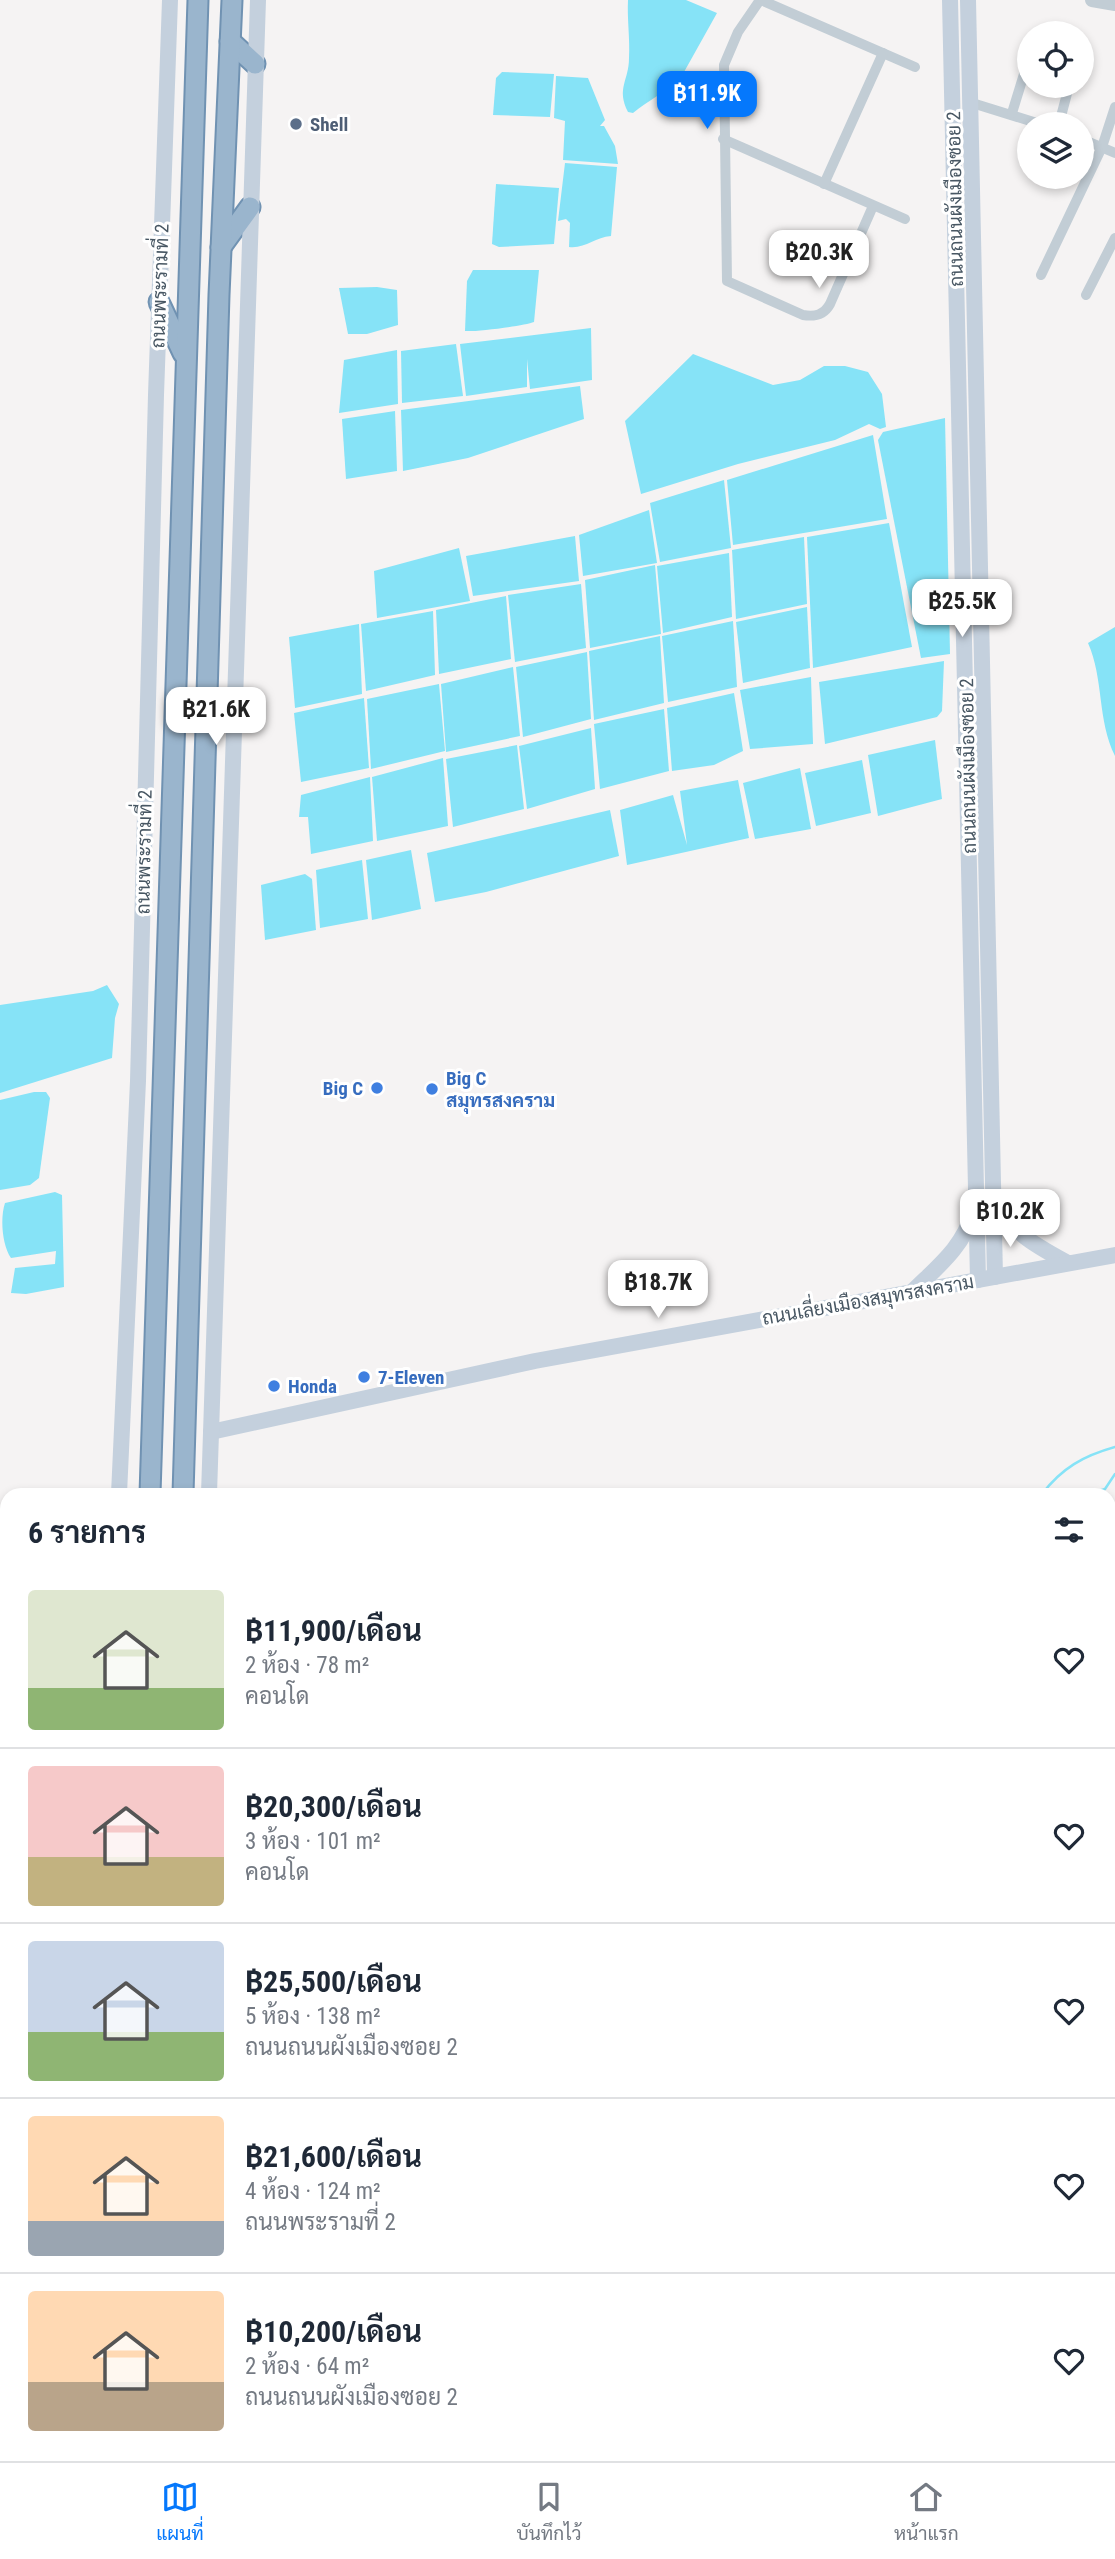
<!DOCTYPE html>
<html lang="th">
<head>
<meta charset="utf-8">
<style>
  :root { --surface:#fff; --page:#f6f6f7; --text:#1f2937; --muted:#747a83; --line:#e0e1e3; --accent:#0578fc }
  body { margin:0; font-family:"Roboto Condensed",Sarabun,sans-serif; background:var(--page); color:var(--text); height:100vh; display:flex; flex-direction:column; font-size:26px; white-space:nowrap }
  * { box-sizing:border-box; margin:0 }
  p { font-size:23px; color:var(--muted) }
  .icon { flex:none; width:38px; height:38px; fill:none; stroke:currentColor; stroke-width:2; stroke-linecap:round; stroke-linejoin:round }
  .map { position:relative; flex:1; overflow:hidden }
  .sheet { position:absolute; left:0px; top:1488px; width:1116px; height:975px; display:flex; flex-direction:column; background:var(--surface); border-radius:21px 21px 0 0; box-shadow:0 4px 10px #0003 }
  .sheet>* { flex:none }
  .fabs { position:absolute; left:1017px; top:21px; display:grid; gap:14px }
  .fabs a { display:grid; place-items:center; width:77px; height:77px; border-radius:50%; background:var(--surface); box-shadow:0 4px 10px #0003; font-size:35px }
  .price { position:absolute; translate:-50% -60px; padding:0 16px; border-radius:14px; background:#fff; color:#222; font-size:23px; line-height:46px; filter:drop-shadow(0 2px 4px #0008) }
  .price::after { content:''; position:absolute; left:50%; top:42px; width:21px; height:16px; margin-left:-10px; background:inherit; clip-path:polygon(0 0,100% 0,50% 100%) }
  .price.on { background:var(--accent); color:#fff }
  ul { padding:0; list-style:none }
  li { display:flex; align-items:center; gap:21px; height:175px; padding:0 28px }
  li+li { border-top:2px solid var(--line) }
  li span { display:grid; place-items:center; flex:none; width:196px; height:140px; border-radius:7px; color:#555 }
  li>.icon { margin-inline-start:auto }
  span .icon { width:84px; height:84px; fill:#fffc; stroke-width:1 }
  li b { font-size:30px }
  h2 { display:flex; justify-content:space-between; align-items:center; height:84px; padding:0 28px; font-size:30px }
  .tabs { display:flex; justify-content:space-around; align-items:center; height:98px; border-top:2px solid var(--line); background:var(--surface); font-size:19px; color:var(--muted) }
  .tabs a { display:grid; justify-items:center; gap:4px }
  .tabs .on { color:var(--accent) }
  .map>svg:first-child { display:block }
</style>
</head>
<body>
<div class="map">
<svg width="1115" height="2461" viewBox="0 0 1115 2461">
  <rect width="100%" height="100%" fill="#f5f3f3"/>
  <g fill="#86e3f7">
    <path d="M628,0H686L717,13L679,81L676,80C664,94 647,101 633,113L628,112C616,88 629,81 629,58C630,38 627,19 628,0Z"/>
    <path d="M502,72L554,74L550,117L493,115L496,78Z"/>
    <path d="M556,76L588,78L605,120L600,126H604L615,146L618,164L563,160L565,121L554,118Z"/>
    <path d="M565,163L617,167L611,236C595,237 585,249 569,247L570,223L566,219L558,221Z"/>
    <path d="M496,184L559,188L554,244L499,247L492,244Z"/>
    <path d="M473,270H539L534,322C524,326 474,332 465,331L467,281Z"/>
    <path d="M377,287L397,290L398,325L367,334H348L339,288Z"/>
    <path d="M591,328L592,380L530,389L527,359V387L466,396L460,344Z"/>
    <path d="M456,344L463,396L402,403L401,351Z"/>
    <path d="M397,350L398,404L339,413L344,360Z"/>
    <path d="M693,354L773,385L800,380L824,366H845L868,372L882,394L886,427L880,429L869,424L835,440L738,464L641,494L625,421Z"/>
    <path d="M580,386L584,419L468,458L403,471L401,410Z"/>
    <path d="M395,411L397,471L346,479L342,419Z"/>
    <path d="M945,418L950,654L921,658L878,440L883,432Z"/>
    <path d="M873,435L887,519L733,545L727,480Z"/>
    <path d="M724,480L731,548L660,562L650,503Z"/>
    <path d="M649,510L657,563L583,576L579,535Z"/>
    <path d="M889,523L912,647L813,668L807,537Z"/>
    <path d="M575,536L579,581L473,596L466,556Z"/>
    <path d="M804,537L807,604L736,619L732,550Z"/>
    <path d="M459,548L470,601L377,618L374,571Z"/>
    <path d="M729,553L732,617L663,633L657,566Z"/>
    <path d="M655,565L661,634L590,648L585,580Z"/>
    <path d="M581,584L586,648L515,662L508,595Z"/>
    <path d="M506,596L511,659L439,674L436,610Z"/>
    <path d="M807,607L810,668L743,683L736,622Z"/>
    <path d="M433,611L435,675L366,691L361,624Z"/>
    <path d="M733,621L737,687L668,702L662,636Z"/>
    <path d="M359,624L362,694L295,708L289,637Z"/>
    <path d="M1115,627V756C1097,720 1104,679 1088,643Z"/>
    <path d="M660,636L664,703L594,720L589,651Z"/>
    <path d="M587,652L591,719L523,737L516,667Z"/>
    <path d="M944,661L942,711L937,717L825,744L819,682Z"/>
    <path d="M513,667L520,736L446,752L441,684Z"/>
    <path d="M811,677L813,744L750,749L740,690Z"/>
    <path d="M439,684L445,751L371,769L367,699Z"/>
    <path d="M734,693L743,751L714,765L672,771L667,708Z"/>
    <path d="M364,698L369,768L301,782L294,713Z"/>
    <path d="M664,709L669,771L600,789L594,724Z"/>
    <path d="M591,728L595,789L527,809L519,746Z"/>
    <path d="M935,740L942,799L878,816L868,755Z"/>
    <path d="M517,745L524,809L453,827L446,759Z"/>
    <path d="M443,758L448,826L377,841L372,777Z"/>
    <path d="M862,760L871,813L816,826L805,773Z"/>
    <path d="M800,768L811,829L755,839L743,783Z"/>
    <path d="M370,777L373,841L311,854L308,817H299L301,795Z"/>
    <path d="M738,780L749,838L627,865L620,810L673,795L687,845L680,791Z"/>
    <path d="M610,810L619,856L486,892L435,902L427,853Z"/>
    <path d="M411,850L421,909L372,920L366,860Z"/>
    <path d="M362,860L368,919L320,928L316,870Z"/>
    <path d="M305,874L312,879L316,930L265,940L261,885Z"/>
    <path d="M107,985L119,1004L115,1018L112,1058L0,1093V1005L93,991Z"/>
    <path d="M34,1092H46L50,1098L39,1178L30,1185L0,1190V1100Z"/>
    <path d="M55,1192L62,1195L64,1287L26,1294L11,1293L15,1268L55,1264L56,1251L11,1258C2,1245 0,1218 5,1203Z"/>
    <path d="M0,1805H7V1873L0,1874Z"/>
  </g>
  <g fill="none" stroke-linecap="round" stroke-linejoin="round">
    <g stroke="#86e3f7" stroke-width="2.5">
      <path d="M1042,1494C1062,1468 1083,1456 1115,1447"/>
      <path d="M1090,1494L1105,1489L1115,1474"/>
      <path d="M1110,1581L1115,1583"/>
    </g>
    <g stroke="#86e3f7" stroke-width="10">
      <path d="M0,2449L7,2446"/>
      <path d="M587,2455L593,2461"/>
    </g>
    <defs>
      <g id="trunk">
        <path d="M230,41L255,64"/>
        <path d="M221,247L250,207"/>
        <path d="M159,302L183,353"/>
        <path d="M150,1494L198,0"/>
        <path d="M183,1494L219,295L232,0"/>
        <path d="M225,2455V2461"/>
        <path d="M256,2455L257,2461"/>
      </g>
    </defs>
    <use href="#trunk" stroke="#7092b2" stroke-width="23"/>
    <g stroke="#c2cdd5" stroke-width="10">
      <path d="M760,0L738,32L724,65L727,281L803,315C815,317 824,315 830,304L873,206"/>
      <path d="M761,0L915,67"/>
      <path d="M969,102L1040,124"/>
      <path d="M1012,113L1028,61"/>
      <path d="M1059,124L1069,86"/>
      <path d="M723,139L905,219"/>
      <path d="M1082,139L1115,153"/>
      <path d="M824,184L883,53"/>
      <path d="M1041,275L1102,147L1115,107"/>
      <path d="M1086,295L1115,238"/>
      <path d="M0,2067L7,2066"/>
    </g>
    <path stroke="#c2cdd5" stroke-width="14" d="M1092,0L1115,4"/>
    <g stroke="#c4d0dd" stroke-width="16">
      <path d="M950,0L978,1280"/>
      <path d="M968,0L995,1277"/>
      <path d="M995,1200C1013,1234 1035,1245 1068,1263"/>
      <path d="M912,1292C937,1267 963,1248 973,1212"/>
      <path d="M211,1432L535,1361L1115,1255"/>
      <path d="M119,1494L138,1081L156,395L170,0"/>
      <path d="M209,1494L258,0"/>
      <path d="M192,2455L193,2461"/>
      <path d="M280,2455L281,2461"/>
    </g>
    <use href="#trunk" stroke="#9ab5cd" stroke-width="19"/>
  </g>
  <circle fill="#5c6f8a" stroke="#fff" stroke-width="2.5" cx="296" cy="124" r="7"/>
  <g fill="#3f7fe0" stroke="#fff" stroke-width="2.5">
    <circle cx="377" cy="1088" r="7"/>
    <circle cx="432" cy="1089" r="7"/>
    <circle cx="364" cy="1377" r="7"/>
    <circle cx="274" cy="1386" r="7"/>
  </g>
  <g text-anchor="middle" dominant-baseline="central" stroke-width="6" stroke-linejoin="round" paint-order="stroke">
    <g font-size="19" font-weight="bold" fill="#4e5e75" stroke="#fff" text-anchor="start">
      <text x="310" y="124">Shell</text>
    </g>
    <g font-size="19" fill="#485763" stroke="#fff">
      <text transform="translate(955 199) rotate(-91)">ถนนถนนผังเมืองซอย 2</text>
      <text transform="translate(160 286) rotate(-88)">ถนนพระรามที่ 2</text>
      <text transform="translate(968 766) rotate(-91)">ถนนถนนผังเมืองซอย 2</text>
      <text transform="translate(144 852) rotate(-89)">ถนนพระรามที่ 2</text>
      <text transform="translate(868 1300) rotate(-10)">ถนนเลี่ยงเมืองสมุทรสงคราม</text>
    </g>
    <g font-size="19" font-weight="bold" fill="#366cbe" stroke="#fff" text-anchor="start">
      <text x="446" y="1078">Big C<tspan x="446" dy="22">สมุทรสงคราม</tspan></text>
      <text x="363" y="1088" text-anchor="end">Big C</text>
      <text x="378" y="1377">7-Eleven</text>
      <text x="288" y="1386">Honda</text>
    </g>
  </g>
</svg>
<div class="fabs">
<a><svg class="icon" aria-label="locate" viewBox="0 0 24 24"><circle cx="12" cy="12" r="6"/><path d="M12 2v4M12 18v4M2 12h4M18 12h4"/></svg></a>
<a><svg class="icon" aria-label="layers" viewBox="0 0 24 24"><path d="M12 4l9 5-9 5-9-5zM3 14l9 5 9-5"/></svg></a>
</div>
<b class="price on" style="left:707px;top:131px">฿11.9K</b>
<b class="price" style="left:819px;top:290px">฿20.3K</b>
<b class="price" style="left:962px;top:639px">฿25.5K</b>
<b class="price" style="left:216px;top:747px">฿21.6K</b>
<b class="price" style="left:1010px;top:1249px">฿10.2K</b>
<b class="price" style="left:658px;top:1320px">฿18.7K</b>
<section class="sheet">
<h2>6 รายการ<svg class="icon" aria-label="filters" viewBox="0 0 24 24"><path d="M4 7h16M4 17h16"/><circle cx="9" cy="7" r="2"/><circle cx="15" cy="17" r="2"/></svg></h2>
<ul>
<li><span style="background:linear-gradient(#dfe7d0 70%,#8fb573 0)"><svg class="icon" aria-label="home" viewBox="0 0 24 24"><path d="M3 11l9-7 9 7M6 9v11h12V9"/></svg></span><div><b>฿11,900/เดือน</b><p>2 ห้อง · 78 m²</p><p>คอนโด</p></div><svg class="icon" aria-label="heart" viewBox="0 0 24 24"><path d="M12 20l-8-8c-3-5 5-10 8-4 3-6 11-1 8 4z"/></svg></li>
<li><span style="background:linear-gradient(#f6c9c9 65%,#c2b280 0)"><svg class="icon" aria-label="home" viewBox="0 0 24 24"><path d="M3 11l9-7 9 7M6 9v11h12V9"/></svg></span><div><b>฿20,300/เดือน</b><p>3 ห้อง · 101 m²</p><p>คอนโด</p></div><svg class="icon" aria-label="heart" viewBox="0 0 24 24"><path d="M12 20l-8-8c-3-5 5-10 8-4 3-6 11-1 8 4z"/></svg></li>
<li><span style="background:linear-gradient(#c9d6e8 65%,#8fb573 0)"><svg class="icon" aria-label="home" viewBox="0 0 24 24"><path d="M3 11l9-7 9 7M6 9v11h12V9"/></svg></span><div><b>฿25,500/เดือน</b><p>5 ห้อง · 138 m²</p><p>ถนนถนนผังเมืองซอย 2</p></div><svg class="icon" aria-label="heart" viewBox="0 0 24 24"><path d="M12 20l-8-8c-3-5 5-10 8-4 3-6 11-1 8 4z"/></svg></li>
<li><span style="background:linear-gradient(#ffd9b3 75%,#9aa5b1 0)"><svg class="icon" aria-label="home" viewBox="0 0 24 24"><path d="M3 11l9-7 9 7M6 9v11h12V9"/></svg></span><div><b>฿21,600/เดือน</b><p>4 ห้อง · 124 m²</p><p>ถนนพระรามที่ 2</p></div><svg class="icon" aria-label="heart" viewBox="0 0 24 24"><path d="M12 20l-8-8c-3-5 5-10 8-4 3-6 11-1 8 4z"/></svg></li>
<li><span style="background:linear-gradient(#ffd9b3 65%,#b9a48a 0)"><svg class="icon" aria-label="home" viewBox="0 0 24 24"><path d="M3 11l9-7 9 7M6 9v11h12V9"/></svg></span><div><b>฿10,200/เดือน</b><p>2 ห้อง · 64 m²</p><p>ถนนถนนผังเมืองซอย 2</p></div><svg class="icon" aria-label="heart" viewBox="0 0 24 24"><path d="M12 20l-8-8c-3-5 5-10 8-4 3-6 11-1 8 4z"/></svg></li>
</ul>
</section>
</div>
<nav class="tabs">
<a class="on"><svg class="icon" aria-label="map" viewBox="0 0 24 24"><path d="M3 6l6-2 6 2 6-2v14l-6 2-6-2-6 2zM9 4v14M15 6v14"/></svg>แผนที่</a>
<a><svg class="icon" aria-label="saved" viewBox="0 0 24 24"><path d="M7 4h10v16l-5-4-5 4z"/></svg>บันทึกไว้</a>
<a><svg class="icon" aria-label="home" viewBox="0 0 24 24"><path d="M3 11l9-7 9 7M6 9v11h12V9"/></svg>หน้าแรก</a>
</nav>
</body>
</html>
